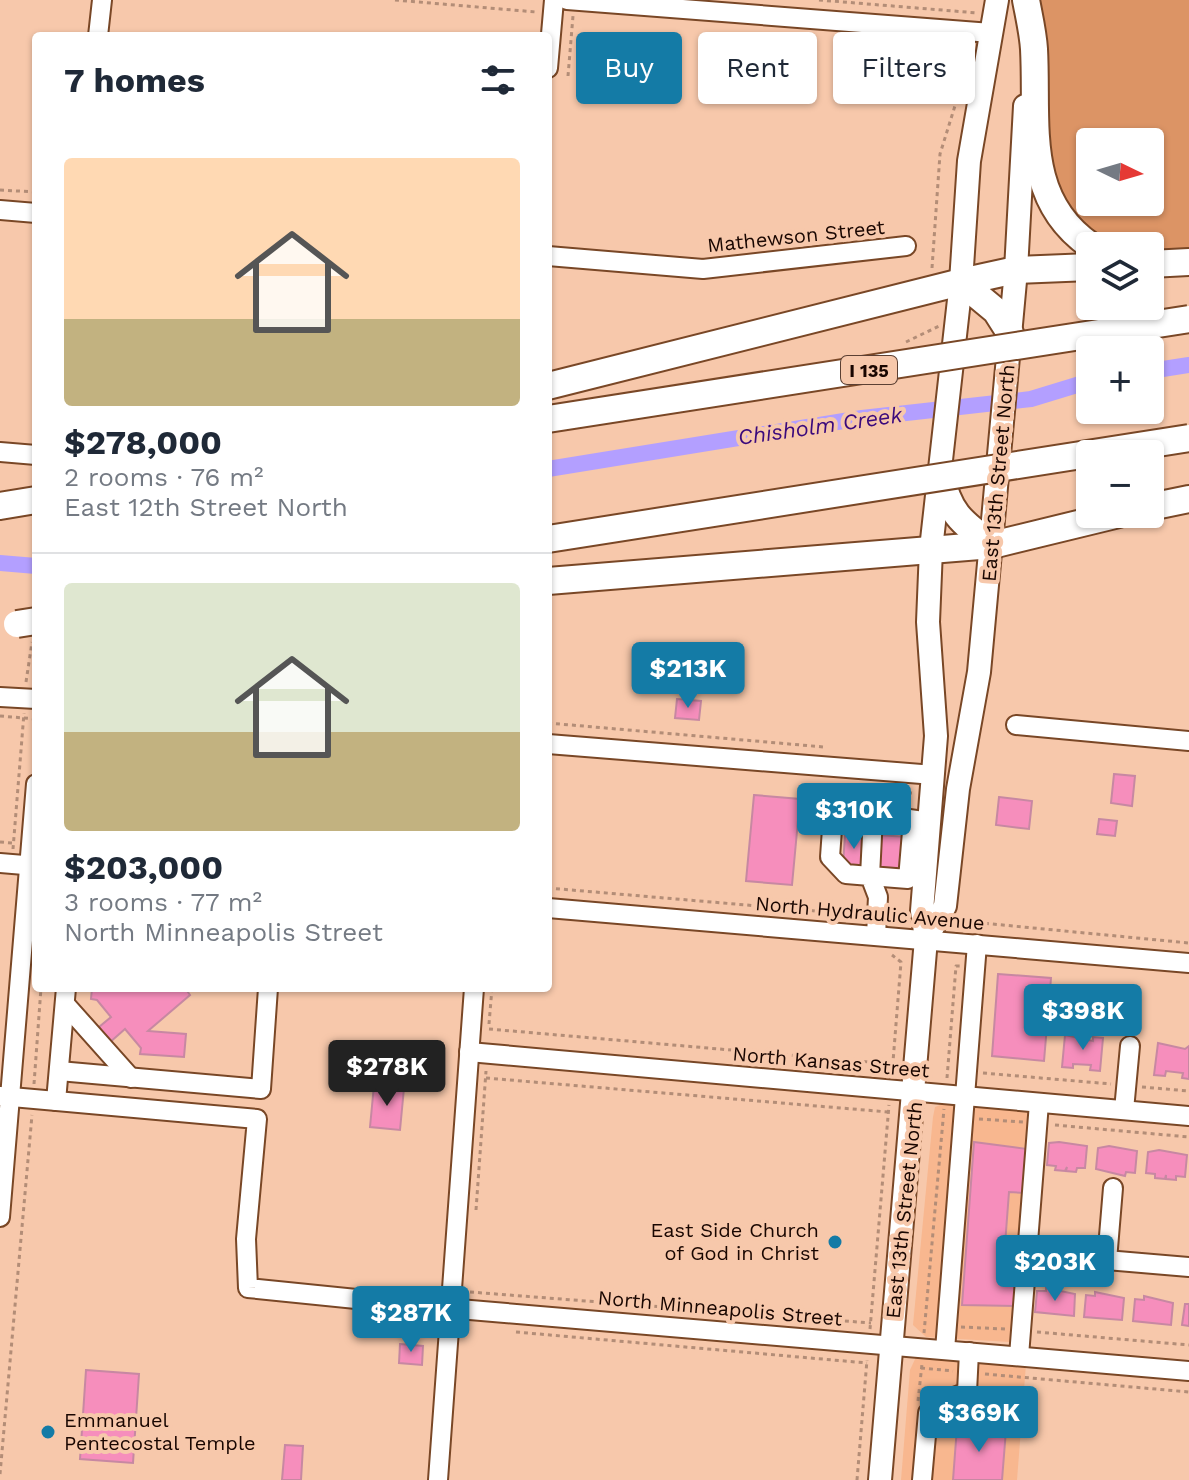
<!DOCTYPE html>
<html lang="en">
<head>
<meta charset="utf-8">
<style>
  :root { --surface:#fff; --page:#f2f2f3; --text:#1f2937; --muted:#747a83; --line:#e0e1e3; --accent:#147ba6 }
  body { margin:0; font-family:"Work Sans",sans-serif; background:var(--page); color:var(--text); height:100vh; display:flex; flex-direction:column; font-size:30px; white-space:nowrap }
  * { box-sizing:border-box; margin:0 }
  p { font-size:26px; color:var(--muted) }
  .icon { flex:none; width:44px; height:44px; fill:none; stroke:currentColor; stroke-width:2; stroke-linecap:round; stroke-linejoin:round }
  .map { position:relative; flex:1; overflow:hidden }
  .sheet { position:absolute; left:32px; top:32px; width:520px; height:960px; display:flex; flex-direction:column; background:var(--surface); border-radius:8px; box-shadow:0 2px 6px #0004 }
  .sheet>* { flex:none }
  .banner { position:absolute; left:576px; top:32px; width:492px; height:72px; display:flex; gap:16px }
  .needle { width:52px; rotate:95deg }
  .fabs { position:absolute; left:1076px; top:128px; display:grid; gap:16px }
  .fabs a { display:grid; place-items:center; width:88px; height:88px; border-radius:8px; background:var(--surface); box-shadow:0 2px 6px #0004; font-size:40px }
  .price { position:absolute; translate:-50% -68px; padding:0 18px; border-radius:8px; background:var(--accent); color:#fff; font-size:26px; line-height:52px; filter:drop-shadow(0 2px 4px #0008) }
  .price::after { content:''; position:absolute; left:50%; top:48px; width:24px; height:18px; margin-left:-12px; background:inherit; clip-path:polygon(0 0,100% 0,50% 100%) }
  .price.active { background:#222; color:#fff }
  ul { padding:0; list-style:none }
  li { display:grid; align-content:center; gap:16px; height:424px; padding:0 32px }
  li+li { border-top:2px solid var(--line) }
  li span { display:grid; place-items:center; height:248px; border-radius:8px; color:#555 }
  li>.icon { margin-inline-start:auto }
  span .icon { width:144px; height:144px; fill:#fffc; stroke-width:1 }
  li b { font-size:34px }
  h2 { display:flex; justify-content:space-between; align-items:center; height:96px; padding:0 32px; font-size:34px }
  .tag { padding:0 28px; border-radius:8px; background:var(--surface); box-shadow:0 2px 6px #0004; font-size:28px; line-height:72px }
  .tag.active { background:var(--accent); color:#fff }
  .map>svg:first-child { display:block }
</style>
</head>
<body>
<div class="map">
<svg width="1189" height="1480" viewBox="0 0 1189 1480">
  <rect width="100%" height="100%" fill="#f7c8ab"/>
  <g fill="#f8b78f">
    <path d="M948,1102L1048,1111L1027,1343L926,1337L913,1325L933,1117L935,1107Z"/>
    <path d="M923,1356L1026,1364L1017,1480H901L910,1370L916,1357Z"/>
  </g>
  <path fill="#dc9465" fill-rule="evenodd" d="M1038,0H1189V252L1114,246L1096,240L1072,220L1048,166ZM1090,142H1150V202H1090Z"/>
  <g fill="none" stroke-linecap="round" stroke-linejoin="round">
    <g stroke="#b39fff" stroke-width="16">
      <path d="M1150,371L1189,365"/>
      <path d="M548,469L862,418L1031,399L1090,381"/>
      <path d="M0,563L36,566"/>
    </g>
  </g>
  <g fill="#f68ebc" stroke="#c788a2" stroke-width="2">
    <path d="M677,699L701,701L699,720L675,718Z"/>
    <path d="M1114,774L1135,776L1132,806L1111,803Z"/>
    <path d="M754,795L800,799L792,885L746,881Z"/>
    <path d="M999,797L1032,801L1029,829L996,825Z"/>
    <path d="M1099,819L1117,821L1115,836L1097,834Z"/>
    <path d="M845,835L866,836L863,867L843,865Z"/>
    <path d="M876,835L909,837L906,875L873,873Z"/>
    <path d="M998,974L1051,978L1044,1061L992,1056Z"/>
    <path d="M92,988H185L190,995L148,1031L186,1034L184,1057L140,1054L141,1048L125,1029L108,1044L99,1027L111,1017L97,1000L91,999Z"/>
    <path d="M1065,1035L1093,1041V1037L1103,1038L1100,1071L1090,1070L1091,1065L1073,1064V1068L1062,1067Z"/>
    <path d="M1158,1043L1185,1049L1189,1046V1079L1182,1078L1183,1073L1166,1071L1165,1076L1154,1075Z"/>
    <path d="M374,1085L404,1088L400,1130L370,1127Z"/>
    <path d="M974,1142L1027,1149L1024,1193L1009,1192L1003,1271L1018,1272L1015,1306L962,1305Z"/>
    <path d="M1059,1142L1087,1146L1085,1168H1077L1076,1172L1066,1171L1067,1167L1065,1171L1055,1170L1056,1166L1047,1165L1049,1143Z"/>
    <path d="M1109,1146L1137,1151L1135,1173L1126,1172L1125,1176L1096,1169L1098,1148Z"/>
    <path d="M1159,1150L1187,1155L1185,1177L1176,1176V1180L1166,1179V1175L1165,1179L1155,1178V1174L1146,1173L1148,1152Z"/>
    <path d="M1046,1288L1075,1294L1074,1316L1035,1312L1037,1291H1046Z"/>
    <path d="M1095,1292L1124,1298L1122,1320L1084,1317L1086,1295L1095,1296Z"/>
    <path d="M1144,1296L1173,1303L1171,1325L1133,1321L1135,1299L1144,1300Z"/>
    <path d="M1185,1304H1189V1326L1182,1325Z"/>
    <path d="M400,1344L423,1346L422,1365L399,1363Z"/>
    <path d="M86,1370L139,1374L133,1463L80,1459Z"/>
    <path d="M957,1427L1006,1430L1002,1480H953Z"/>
    <path d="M285,1445L303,1446L301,1480H282Z"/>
  </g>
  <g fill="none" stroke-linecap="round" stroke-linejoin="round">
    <defs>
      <g id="minor">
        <path d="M567,0L991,33"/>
        <path d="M98,36L102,0"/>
        <path d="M548,68L554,0"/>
        <path d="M0,210L36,213"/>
        <path d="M548,256L703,269L906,246"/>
        <path d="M0,452L36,455"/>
        <path d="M0,697L36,699"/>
        <path d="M1016,725L1189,741"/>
        <path d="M548,744L934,775"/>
        <path d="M873,816L870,876L908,879L913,820"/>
        <path d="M0,863L36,866"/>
        <path d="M548,908L1189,963"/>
        <path d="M876,935L878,897L870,876L846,874L830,857L833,815L840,809L930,822"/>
        <path d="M65,1004L131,1078"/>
        <path d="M469,1052L1189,1116"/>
        <path d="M59,1071L261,1089L268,988"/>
        <path d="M0,1096L257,1119L246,1239L248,1288L435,1307L1189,1371"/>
        <path d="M56,1101L66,988"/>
        <path d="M1124,1110L1130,1046"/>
        <path d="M0,1217L36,784"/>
        <path d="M1047,1255L1189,1267"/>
        <path d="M1107,1260L1113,1188"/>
        <path d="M945,1350L977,944"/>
        <path d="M1019,1356L1039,1103"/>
        <path d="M438,1480L474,988"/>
        <path d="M922,1480L928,1413L941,1402L967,1392L969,1352"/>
      </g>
      <g id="major">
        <path d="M926,939L945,906L958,789L979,672L1016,270L1025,106"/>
        <path d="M880,1480L926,939L922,911L936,736L928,622L931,549L961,282L969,161L997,0"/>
      </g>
      <g id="highway">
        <path d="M1026,0C1029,16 1033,33 1034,49C1038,122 1022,199 1091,246"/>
        <path d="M1150,264L1189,262"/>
        <path d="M961,282L996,311L1010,333"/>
        <path d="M548,386L961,282L1016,270L1090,267"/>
        <path d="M940,473C949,513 960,521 992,545"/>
        <path d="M0,506L36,500"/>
        <path d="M1150,507L1189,499"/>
        <path d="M548,581L992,545L1119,514"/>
      </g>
    </defs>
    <use href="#minor" stroke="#794726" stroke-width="22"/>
    <use href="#major" stroke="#794726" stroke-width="26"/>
    <use href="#highway" stroke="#794726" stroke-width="30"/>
    <g stroke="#b38d77" stroke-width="3" stroke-dasharray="4 4" stroke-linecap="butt">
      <path d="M395,0L536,12"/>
      <path d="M819,0L978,13"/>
      <path d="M934,47L970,50"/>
      <path d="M568,76L573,16"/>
      <path d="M0,190L36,192"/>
      <path d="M932,268L940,154L963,80"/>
      <path d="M906,342L939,326"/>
      <path d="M26,682L32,642"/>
      <path d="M0,716L36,719"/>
      <path d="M548,723L824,747"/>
      <path d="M823,786L912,793"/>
      <path d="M0,842L12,843"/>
      <path d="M13,849L24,713"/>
      <path d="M548,888L863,915"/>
      <path d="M961,921L1189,943"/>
      <path d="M489,1024L492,988"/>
      <path d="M489,1029L892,1064"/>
      <path d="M983,1073L1111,1084"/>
      <path d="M892,1074L901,962L892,955"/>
      <path d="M486,1078L888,1112"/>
      <path d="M947,1078L956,966H961"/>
      <path d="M34,1084L41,988"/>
      <path d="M1142,1087L1189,1091"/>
      <path d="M979,1119L1023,1122"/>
      <path d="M1055,1125L1189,1137"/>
      <path d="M476,1210L486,1071"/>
      <path d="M470,1292L871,1323"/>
      <path d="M360,1319L433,1325"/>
      <path d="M961,1327L1005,1329"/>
      <path d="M870,1329L889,1105"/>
      <path d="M516,1332L867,1363"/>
      <path d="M1037,1332L1189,1345"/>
      <path d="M924,1333L944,1109"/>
      <path d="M921,1368L953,1371"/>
      <path d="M985,1374L1189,1392"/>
      <path d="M918,1401L922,1364"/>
      <path d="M0,1474L32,1115"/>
      <path d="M857,1480L867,1360"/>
    </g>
    <use href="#minor" stroke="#fff" stroke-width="18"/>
    <use href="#major" stroke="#fff" stroke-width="22"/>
    <use href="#highway" stroke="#fff" stroke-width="26"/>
    <defs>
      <g id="highway-bridge">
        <path d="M548,419L1189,319"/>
        <path d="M548,539L1189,438"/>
        <path d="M17,624L36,621"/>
      </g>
    </defs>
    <use href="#highway-bridge" stroke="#794726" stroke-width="30" stroke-linecap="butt"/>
    <use href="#highway-bridge" stroke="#fff" stroke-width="26"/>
  </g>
  <g fill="#147ba6" stroke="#f7c8ab" stroke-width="3">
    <circle cx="835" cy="1242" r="8"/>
    <circle cx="48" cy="1432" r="8"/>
  </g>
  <g text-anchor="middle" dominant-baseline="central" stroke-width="8" stroke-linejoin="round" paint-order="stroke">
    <rect fill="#f7c8ab" stroke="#5c4033" stroke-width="2" x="841" y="356" width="56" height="28" rx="6"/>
    <g font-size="18" font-weight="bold" fill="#190600">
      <text x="869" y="370">I 135</text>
    </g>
    <g font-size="20" fill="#190600" stroke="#f7c8ab">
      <text transform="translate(796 236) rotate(-6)">Mathewson Street</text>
      <text transform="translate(998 473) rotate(-85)">East 13th Street North</text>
      <text transform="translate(870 913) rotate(5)">North Hydraulic Avenue</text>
      <text transform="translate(831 1062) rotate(5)">North Kansas Street</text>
      <text transform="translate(904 1210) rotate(-84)">East 13th Street North</text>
      <text transform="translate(720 1308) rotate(5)">North Minneapolis Street</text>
    </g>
    <g font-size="20" fill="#190600" stroke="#f7c8ab" text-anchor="end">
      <text x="819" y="1230">East Side Church<tspan x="819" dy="23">of God in Christ</tspan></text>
      <text x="64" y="1420" text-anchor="start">Emmanuel<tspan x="64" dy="23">Pentecostal Temple</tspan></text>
    </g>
    <g font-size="22" font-style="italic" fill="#3a097c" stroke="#f7c8ab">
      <text transform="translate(820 426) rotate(-8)">Chisholm Creek</text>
    </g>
  </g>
</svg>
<div class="fabs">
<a><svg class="needle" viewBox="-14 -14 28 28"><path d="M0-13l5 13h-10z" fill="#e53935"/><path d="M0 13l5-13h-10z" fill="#747a83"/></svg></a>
<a><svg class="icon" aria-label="layers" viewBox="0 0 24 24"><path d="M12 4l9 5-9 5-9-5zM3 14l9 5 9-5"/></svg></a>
<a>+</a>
<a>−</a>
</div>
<b class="price" style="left:688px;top:710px">$213K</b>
<b class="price" style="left:854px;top:851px">$310K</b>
<b class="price" style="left:1083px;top:1052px">$398K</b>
<b class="price active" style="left:387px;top:1108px">$278K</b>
<b class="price" style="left:1055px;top:1303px">$203K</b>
<b class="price" style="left:411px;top:1354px">$287K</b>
<b class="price" style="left:979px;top:1454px">$369K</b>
<div class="banner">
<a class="tag active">Buy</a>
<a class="tag">Rent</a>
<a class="tag">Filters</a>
</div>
<section class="sheet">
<h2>7 homes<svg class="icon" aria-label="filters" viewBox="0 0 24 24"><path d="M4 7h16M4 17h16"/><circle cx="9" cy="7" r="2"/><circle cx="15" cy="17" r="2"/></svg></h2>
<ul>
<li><span style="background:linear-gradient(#ffd9b3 65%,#c2b280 0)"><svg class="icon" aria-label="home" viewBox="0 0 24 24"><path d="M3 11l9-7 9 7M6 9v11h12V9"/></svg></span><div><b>$278,000</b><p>2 rooms · 76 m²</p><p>East 12th Street North</p></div></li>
<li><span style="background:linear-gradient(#dfe7d0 60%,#c2b280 0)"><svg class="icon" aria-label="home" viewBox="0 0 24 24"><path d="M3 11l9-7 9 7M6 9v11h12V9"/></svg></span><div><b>$203,000</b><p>3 rooms · 77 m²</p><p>North Minneapolis Street</p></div></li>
</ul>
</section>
</div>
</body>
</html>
